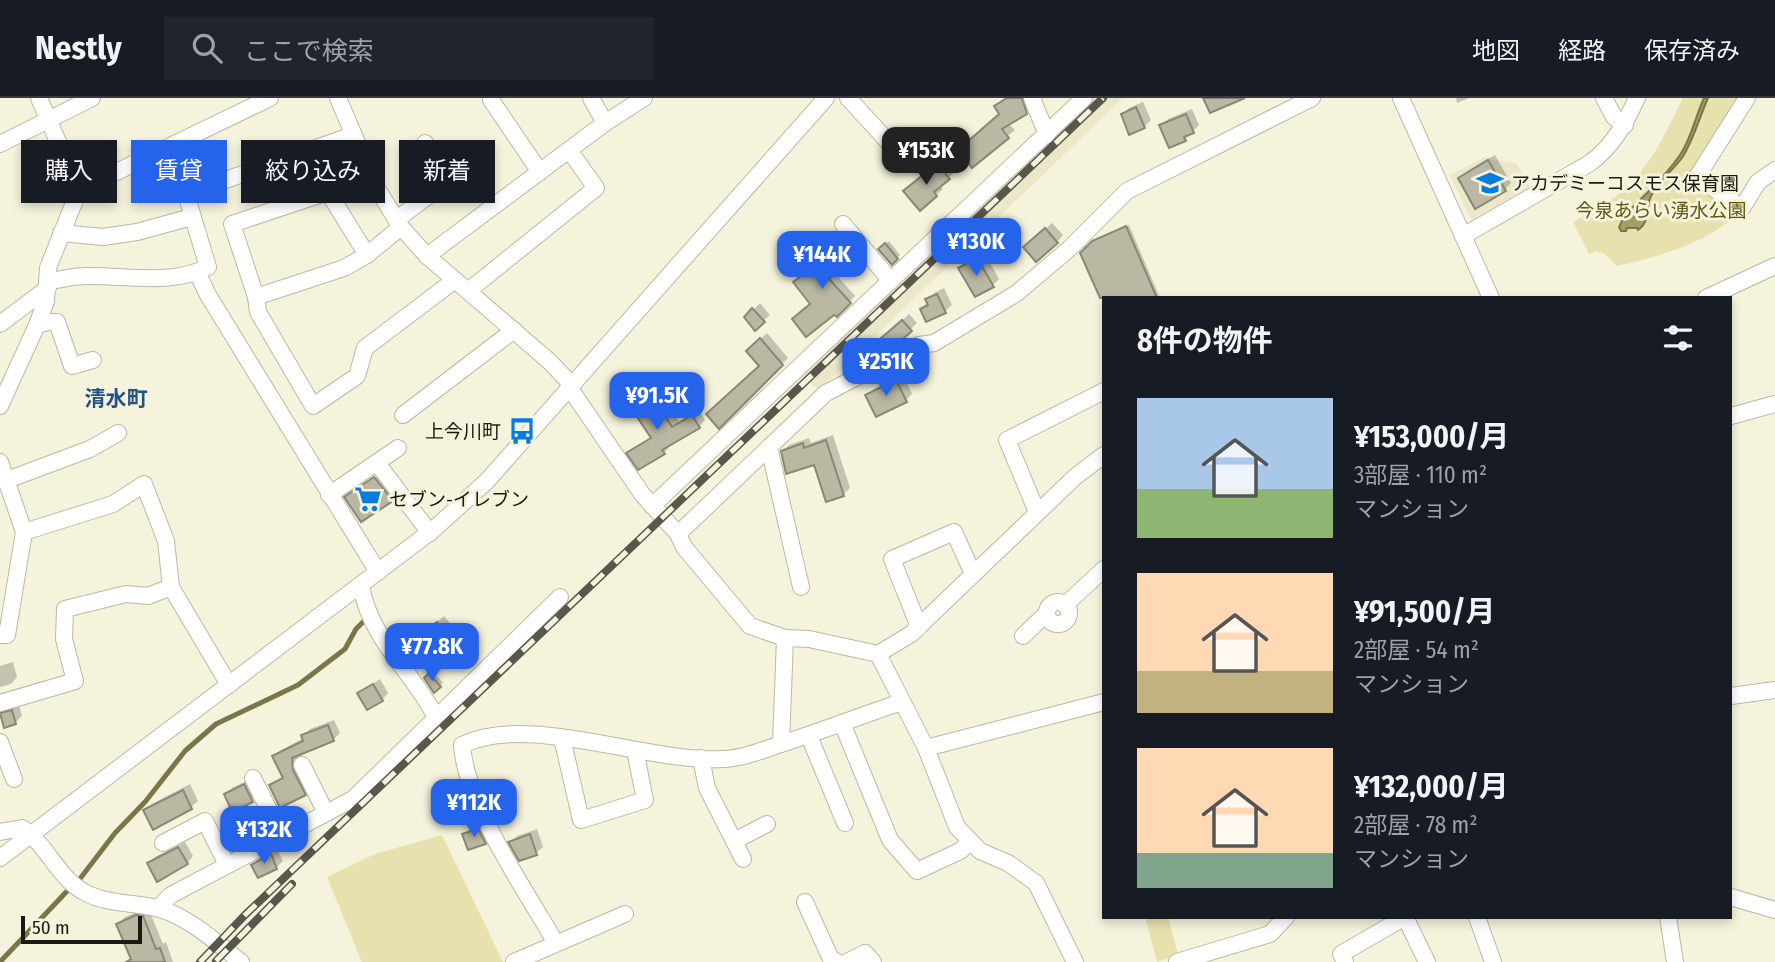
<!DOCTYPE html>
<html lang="ja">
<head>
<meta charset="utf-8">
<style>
  :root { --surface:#171b24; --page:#20242c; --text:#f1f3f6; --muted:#9ea1a6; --line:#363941; --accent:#2563eb }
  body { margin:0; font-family:"Fira Sans Condensed","Noto Sans JP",sans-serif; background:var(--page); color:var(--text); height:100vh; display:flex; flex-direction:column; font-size:26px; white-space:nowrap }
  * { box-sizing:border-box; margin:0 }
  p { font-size:23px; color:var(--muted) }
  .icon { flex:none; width:38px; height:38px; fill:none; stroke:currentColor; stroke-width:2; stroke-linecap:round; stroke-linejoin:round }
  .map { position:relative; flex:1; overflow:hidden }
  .sheet { position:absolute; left:1102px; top:198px; width:630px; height:623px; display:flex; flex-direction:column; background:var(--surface); border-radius:0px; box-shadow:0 4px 10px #0003 }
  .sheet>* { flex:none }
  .banner { position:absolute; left:21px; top:42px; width:665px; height:63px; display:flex; gap:14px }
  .scale { position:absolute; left:21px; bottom:18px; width:121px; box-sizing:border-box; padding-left:7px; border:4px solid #1b1a12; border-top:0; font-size:19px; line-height:24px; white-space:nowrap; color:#1b1a12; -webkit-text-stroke:5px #f5f3dc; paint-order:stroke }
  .price { position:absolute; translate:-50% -60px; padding:0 16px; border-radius:14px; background:var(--accent); color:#fff; font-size:23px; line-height:46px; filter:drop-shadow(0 2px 4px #0008) }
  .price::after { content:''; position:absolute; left:50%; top:42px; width:21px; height:16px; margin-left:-10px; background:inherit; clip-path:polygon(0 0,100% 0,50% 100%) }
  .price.selected { background:#222; color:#fff }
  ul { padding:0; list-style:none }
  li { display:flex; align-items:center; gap:21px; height:175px; padding:0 35px }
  li span { display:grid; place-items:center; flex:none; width:196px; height:140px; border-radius:0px; color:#555 }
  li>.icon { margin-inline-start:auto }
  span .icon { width:84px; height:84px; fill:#fffc; stroke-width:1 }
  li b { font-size:30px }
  h2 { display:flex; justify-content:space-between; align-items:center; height:84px; padding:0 35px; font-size:30px }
  .tag { padding:0 24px; border-radius:0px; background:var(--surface); box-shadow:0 4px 10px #0003; font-size:24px; line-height:63px }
  .tag.selected { background:var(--accent); color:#fff }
  header { display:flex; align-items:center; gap:42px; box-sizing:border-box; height:98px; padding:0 35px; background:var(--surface); border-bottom:2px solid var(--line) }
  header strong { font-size:33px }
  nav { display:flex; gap:38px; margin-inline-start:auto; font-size:24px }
  .search { width:490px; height:63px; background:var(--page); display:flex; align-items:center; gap:18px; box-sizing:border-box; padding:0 24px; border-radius:0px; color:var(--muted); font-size:26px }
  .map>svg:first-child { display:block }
</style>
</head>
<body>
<header>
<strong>Nestly</strong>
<div class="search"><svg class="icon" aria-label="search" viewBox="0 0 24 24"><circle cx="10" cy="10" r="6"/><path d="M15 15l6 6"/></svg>ここで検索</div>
<nav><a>地図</a><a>経路</a><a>保存済み</a></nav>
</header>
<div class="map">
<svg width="1775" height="864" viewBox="0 0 1775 864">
  <rect width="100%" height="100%" fill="#f5f3dc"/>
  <g fill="#ebe8ca">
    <path d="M1093,0H1123L819,292L802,278Z"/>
    <path d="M1484,59L1517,66L1531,92L1476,122L1470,120L1450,77Z"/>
  </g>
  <g fill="#e6e1ad">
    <path d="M1683,0H1740L1688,80L1739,114C1708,146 1659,158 1617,168L1605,156L1596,153L1589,156L1573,124C1592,113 1613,103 1628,88C1653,64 1668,30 1683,0Z"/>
    <path d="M343,51L352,55L345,64L366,84L341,104L323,90L315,60Z"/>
    <path d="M442,737L503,864H362L327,779L375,756Z"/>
    <path d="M1159,819H1168L1178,857L1157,864L1146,822Z"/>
  </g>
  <path fill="#a49e62" stroke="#7b764a" stroke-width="2" d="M1704,0H1708C1699,20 1694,41 1682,60C1672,73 1658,84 1651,98C1645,110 1651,123 1638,132L1637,130H1627L1626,133H1621L1619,129C1625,114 1636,106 1647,95C1658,84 1671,70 1680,57C1692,39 1695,19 1704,0Z"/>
  <g fill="#0003">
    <path d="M1005,0H1030L1033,8L1008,25L1015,32L972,67L1001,16L996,8Z"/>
    <path d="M1456,0H1469L1457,5Z"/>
    <path d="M1143,4L1151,22L1144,29L1123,16L1129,10Z"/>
    <path d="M1192,11L1199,27L1185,41L1161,28L1168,21Z"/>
    <path d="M1495,57L1511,85L1505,91L1460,80L1466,74Z"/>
    <path d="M945,61L955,74L940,87L943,91L936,97L912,86Z"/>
    <path d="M1052,125L1063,137L1057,144L1032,143Z"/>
    <path d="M1129,127L1160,200H1104V206L1082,155L1097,141Z"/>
    <path d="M846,137L855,147L848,153L852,157L834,174L855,198L837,217L812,206L819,165L823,157Z"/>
    <path d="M889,143L900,157L892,165L880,151Z"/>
    <path d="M984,154L999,181L993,187L961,171Z"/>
    <path d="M944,190L952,207L945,213L927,222L922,211L934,195Z"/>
    <path d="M760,205L770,217L755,230L746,219Z"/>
    <path d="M909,216L917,225L894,246L882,241Z"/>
    <path d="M767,235L788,260L719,328L761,268L748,253Z"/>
    <path d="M903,277L912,296L906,302L867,297L874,291Z"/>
    <path d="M658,290L679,324L699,312L705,322L699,329L669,346L670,348L664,355L639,370L629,355L652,338L633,308Z"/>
    <path d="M833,337L850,390L843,397L816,365L783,353L789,347L809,340L811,345Z"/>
    <path d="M378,377L394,399L391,402L349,397Z"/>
    <path d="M444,518L459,536L453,542L418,541Z"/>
    <path d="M13,564L17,579L11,586L0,589V568Z"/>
    <path d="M433,574L443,585L434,593L426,580Z"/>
    <path d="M380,581L388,595L382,602L359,595Z"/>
    <path d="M19,607L22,618L15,625L1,616L8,609Z"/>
    <path d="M334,622L340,635L333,642L298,656V665L311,690L304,696L271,687L284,678L275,658L281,652L304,640L303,638L310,631Z"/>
    <path d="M251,681L259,696L252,702L226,697L232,690Z"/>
    <path d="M190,686L198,703L191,709L154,729L145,713L152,706Z"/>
    <path d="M485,725L491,738L485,745L464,737L471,730Z"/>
    <path d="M537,731L543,749L536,755L511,744L517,738Z"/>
    <path d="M185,744L193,758L187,765L149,766L155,759Z"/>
    <path d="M277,751L283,763L276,770L253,767L260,760Z"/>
    <path d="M144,811L149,812L163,846L166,844L173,864H133L118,826L125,819Z"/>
  </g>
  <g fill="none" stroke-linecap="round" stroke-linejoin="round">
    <g stroke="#7b764a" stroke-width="5">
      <path d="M79,782L115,735L145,704L185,653L216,626L298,587L345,551L356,531L365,522"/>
      <path d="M0,864L70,790"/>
    </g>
  </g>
  <g fill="#bab8a3" stroke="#8a8874" stroke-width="2">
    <path d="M1007,0H1022L1027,16L1002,31L1009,40L972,70L958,52L999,16L994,8Z"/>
    <path d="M1203,0H1245L1210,15Z"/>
    <path d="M1136,9L1145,30L1129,37L1121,16Z"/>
    <path d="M1186,16L1194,35L1184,39L1186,43L1169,50L1159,27Z"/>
    <path d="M1488,62L1506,93L1475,111L1458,80Z"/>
    <path d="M937,66L950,81L934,94L937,98L920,113L903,93Z"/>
    <path d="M1126,128L1157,200H1100L1080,155L1092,143Z"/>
    <path d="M1045,130L1058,145L1036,164L1023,149Z"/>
    <path d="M839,142L850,154L843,160L847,164L829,181L851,205L837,219L834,217L806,239L792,221L810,206L793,184L818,166L815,163Z"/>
    <path d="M885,145L898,161L892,167L878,151Z"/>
    <path d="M977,160L994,189L975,199L958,170Z"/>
    <path d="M937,196L946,215L926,224L920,211L928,207L925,201Z"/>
    <path d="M752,210L765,224L755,233L744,219Z"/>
    <path d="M902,222L912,233L895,248L880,255L873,247Z"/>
    <path d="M760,240L783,267L719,331L706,316L759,268L746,253Z"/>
    <path d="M896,282L907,304L876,319L865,297Z"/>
    <path d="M651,295L672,329L692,317L700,330L662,352L665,356L638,372L626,355L651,340L630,308Z"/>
    <path d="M826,342L844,398L826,404L814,367L786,376L781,353L803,345L804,350Z"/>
    <path d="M374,379L393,403L361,424L344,399Z"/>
    <path d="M437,524L454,543L426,567L409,547Z"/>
    <path d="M429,575L441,589L434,595L424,580Z"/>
    <path d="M373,586L383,603L367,612L357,595Z"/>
    <path d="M12,612L16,626L4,630L0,615Z"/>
    <path d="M328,627L334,643L292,660L293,672L306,697L280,710L269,687L283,680L272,658L303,643L301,637Z"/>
    <path d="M244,686L253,704L232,714L224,696Z"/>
    <path d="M183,692L192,711L153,732L143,712Z"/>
    <path d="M478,731L486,746L468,752L462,736Z"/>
    <path d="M530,736L537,757L519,763L508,744Z"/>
    <path d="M178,749L188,766L157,784L147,765Z"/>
    <path d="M271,756L277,771L258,780L251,767Z"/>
    <path d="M136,817L143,818L156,851L160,850L165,864H126L131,861L116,826Z"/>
  </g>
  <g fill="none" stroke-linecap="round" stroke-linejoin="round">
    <defs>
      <g id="minor">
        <path d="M39,0L79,92"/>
        <path d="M338,0L376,89L401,129L427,158L549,263L571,286"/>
        <path d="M591,0L605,25"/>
        <path d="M848,0L905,62"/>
        <path d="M1032,0L1047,37"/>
        <path d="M1401,0L1491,200"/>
        <path d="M1604,0L1614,19L1625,27"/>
        <path d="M1747,0L1697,79L1742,110L1758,84L1775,72"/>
        <path d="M491,2L540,74"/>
        <path d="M0,46L92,0"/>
        <path d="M396,122L449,82L425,45"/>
        <path d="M843,126L891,183"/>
        <path d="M61,135L103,139L137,134L192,119"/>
        <path d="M1463,138L1590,65C1613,48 1625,26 1637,0"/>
        <path d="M367,157L328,94L232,126L256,199L258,214L313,308L357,278L365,250L455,182"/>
        <path d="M427,158L605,25L644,0"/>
        <path d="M197,174L208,197L378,474"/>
        <path d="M47,183C60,182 73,178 85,178C128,177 169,188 208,169L186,96L353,37"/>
        <path d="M468,193L596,90L569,52"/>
        <path d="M256,199L344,170L367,157L401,129"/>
        <path d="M1706,200L1775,168"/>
        <path d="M0,226L48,190"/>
        <path d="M37,227L48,224H57L72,268L93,262"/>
        <path d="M569,289L642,396L678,436L684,449L750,528L785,540L809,541L878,556L911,536L1076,378L1104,357"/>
        <path d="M0,308L37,227L46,203L48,170L79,92L270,0"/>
        <path d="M403,317L514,232"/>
        <path d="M1731,318L1775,306"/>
        <path d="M769,349L801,489"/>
        <path d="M0,364L24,434L7,537H0"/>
        <path d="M377,365L430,435"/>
        <path d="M7,382L90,351L118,335"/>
        <path d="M329,397L398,350"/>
        <path d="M652,408L1084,0"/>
        <path d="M1037,414L1007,342L1104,293"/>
        <path d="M24,434L113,406L144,386L166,443L171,489L229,587"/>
        <path d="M678,436L826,295L919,247L934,245L1017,195L1069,151L1127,93L1312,0"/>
        <path d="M361,487C370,542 412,572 435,618"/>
        <circle cx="1058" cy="515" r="11"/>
        <path d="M1065,507L1104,471"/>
        <path d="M919,529L892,461L954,434L973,476"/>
        <path d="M1023,538L1047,515"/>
        <path d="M878,556L926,650L957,729L980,753L1008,765L1036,785L1075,864"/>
        <path d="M1731,598L1775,592"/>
        <path d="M0,605L75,583L64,541L65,511L126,496L148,498L171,489"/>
        <path d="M842,625L890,742L917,773L960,753L970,744"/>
        <path d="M809,638L845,725"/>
        <path d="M562,640L581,722L645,702L635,652"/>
        <path d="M0,644L14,681"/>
        <path d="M781,646L785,540"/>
        <path d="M926,650L1104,604"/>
        <path d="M701,660L707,690L743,761"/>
        <path d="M302,667L326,715"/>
        <path d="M253,680L282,738"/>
        <path d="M0,734L22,730C47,746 58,781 86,795C109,807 136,804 160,811C190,820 216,844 241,864"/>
        <path d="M734,743L767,726"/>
        <path d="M163,745L205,723L227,767"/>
        <path d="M0,760L434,431L487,383L826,0"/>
        <path d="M1731,799L1775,812"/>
        <path d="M805,804L831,861L837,864"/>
        <path d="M158,810L171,797L353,701L560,499"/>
        <path d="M1405,819L1427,864"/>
        <path d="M1477,819L1493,864"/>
        <path d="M1668,819L1675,864"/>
        <path d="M556,845C526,793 466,707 462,647C528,614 650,666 724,661C744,660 763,652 781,646C821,633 861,618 901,604"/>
        <path d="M514,864L625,816"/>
        <path d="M847,864L865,855L873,864"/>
        <path d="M1177,864L1270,836L1286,819"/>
        <path d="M1345,864L1341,856L1405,819"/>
      </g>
    </defs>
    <use href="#minor" stroke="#bbb9a4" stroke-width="18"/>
    <use href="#minor" stroke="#fff" stroke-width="16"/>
    <defs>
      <g id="rail">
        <path d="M216,863L292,786"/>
        <path d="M200,864L245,817L1103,0"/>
      </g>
    </defs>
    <use href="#rail" stroke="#59574b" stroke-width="8"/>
    <use href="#rail" stroke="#f5f3dc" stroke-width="5" stroke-dasharray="16" stroke-linecap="butt"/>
  </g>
  <defs>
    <symbol id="school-bare" viewBox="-9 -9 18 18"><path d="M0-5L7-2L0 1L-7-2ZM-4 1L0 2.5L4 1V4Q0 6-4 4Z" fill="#057ce2" stroke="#f5f3dc" stroke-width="2.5" paint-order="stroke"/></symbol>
    <symbol id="bus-bare" viewBox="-9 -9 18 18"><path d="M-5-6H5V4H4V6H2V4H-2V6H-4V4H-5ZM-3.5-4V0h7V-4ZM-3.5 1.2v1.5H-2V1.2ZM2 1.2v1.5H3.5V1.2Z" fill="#057ce2" stroke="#f5f3dc" stroke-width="2.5" paint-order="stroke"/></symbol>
    <symbol id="supermarket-bare" viewBox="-9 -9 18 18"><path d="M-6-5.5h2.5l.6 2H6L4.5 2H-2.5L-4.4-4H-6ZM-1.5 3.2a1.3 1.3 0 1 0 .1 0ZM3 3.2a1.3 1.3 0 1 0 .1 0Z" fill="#057ce2" stroke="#f5f3dc" stroke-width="2.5" paint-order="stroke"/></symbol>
  </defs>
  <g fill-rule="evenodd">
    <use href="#school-bare" x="1471" y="66" width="38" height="38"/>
    <use href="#bus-bare" x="503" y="314" width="38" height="38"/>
    <use href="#supermarket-bare" x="349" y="382" width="38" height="38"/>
  </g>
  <g text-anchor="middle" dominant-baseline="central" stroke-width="6" stroke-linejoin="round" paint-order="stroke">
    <g font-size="19" fill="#1b1a12" stroke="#f5f3dc" text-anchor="start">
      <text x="1511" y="85">アカデミーコスモス保育園</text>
      <text x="501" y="333" text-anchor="end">上今川町</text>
      <text x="389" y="401">セブン-イレブン</text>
    </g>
    <g font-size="19" fill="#605810" stroke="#f5f3dc">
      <text x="1661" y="112">今泉あらい湧水公園</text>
    </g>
    <g font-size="21" font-weight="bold" fill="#235286" stroke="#f5f3dc">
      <text x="116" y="301">清水町</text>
    </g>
  </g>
</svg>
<div class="scale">50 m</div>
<b class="price selected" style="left:926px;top:89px">¥153K</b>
<b class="price" style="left:976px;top:180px">¥130K</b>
<b class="price" style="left:822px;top:193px">¥144K</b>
<b class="price" style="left:886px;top:300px">¥251K</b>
<b class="price" style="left:657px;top:334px">¥91.5K</b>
<b class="price" style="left:432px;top:585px">¥77.8K</b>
<b class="price" style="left:474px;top:741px">¥112K</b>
<b class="price" style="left:264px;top:768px">¥132K</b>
<div class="banner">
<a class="tag">購入</a>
<a class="tag selected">賃貸</a>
<a class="tag">絞り込み</a>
<a class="tag">新着</a>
</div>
<section class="sheet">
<h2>8件の物件<svg class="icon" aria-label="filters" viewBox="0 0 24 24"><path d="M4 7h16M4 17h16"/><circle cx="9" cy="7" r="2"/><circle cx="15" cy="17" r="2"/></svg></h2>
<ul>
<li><span style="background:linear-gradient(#a9c7e8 65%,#8fb573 0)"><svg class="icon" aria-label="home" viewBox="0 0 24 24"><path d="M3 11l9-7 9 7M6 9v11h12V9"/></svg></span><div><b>¥153,000/月</b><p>3部屋 · 110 m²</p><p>マンション</p></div></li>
<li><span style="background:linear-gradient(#ffd9b3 70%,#c2b280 0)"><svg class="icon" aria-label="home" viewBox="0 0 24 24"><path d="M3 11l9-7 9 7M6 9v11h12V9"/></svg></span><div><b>¥91,500/月</b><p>2部屋 · 54 m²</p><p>マンション</p></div></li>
<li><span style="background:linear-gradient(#ffd9b3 75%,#7fa58c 0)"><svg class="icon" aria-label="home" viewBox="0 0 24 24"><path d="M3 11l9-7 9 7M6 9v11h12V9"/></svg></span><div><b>¥132,000/月</b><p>2部屋 · 78 m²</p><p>マンション</p></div></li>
</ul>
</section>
</div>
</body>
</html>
